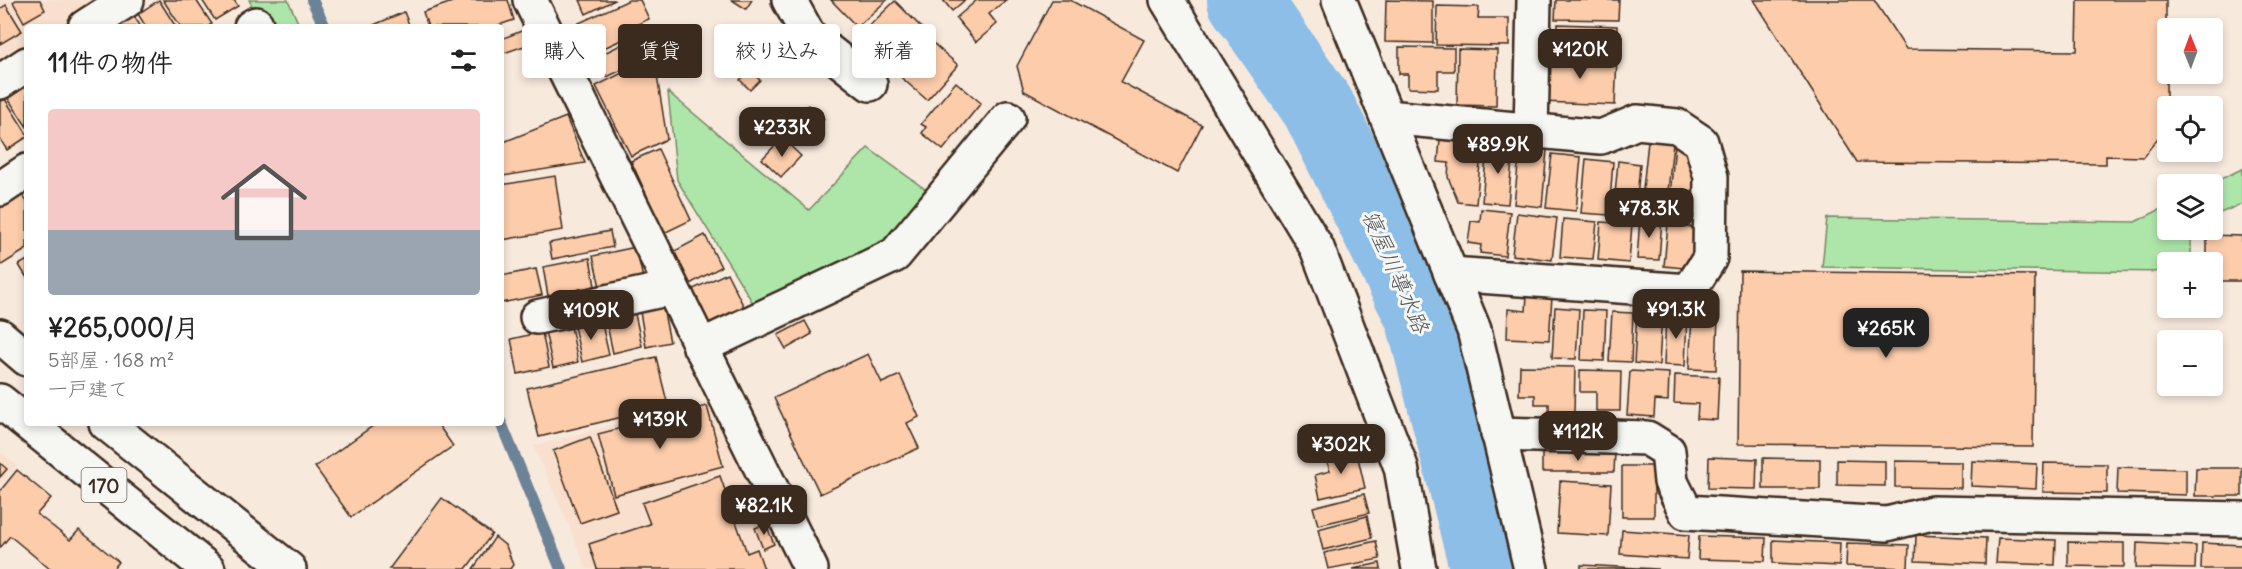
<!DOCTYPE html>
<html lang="ja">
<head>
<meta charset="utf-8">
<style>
  :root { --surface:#fff; --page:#f6f6f6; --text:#222; --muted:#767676; --accent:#3b2a1e }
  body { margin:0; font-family:Delius,"Klee One",sans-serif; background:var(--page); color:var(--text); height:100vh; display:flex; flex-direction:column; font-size:22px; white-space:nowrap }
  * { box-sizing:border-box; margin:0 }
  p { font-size:20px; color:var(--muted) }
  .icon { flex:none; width:33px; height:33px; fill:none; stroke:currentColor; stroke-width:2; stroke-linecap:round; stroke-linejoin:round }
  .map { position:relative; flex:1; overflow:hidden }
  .drawer { position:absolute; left:24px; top:24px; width:480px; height:402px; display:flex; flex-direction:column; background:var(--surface); border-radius:6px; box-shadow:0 3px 9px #0003 }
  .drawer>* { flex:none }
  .top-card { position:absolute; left:522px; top:24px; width:570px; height:54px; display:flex; gap:12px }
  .needle { width:39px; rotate:359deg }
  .buttons { position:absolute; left:2157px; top:18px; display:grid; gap:12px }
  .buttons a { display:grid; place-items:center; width:66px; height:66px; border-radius:6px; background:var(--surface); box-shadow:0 3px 9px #0003; font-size:30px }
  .price { position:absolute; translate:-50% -51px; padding:0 14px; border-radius:12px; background:var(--accent); color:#fff; font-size:20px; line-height:39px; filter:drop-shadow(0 2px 3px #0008) }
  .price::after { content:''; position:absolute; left:50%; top:36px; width:18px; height:14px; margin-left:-9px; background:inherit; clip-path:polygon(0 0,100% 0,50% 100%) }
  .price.on { background:#222; color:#fff }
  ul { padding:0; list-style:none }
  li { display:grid; align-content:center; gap:12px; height:318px; padding:0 24px }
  li span { display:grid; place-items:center; height:186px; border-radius:6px; color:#555 }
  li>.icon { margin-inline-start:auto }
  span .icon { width:108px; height:108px; fill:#fffc; stroke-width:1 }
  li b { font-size:26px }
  h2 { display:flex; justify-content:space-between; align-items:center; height:72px; padding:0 24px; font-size:26px }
  .chip { padding:0 21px; border-radius:6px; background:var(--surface); box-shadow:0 3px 9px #0003; font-size:21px; line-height:54px }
  .chip.on { background:var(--accent); color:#fff }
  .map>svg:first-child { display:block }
</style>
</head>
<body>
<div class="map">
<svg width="2242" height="569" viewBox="0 0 2242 569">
  <rect width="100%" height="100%" fill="#f8e9dd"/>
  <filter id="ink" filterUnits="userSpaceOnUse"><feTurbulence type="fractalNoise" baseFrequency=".0167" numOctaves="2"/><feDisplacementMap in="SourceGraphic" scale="12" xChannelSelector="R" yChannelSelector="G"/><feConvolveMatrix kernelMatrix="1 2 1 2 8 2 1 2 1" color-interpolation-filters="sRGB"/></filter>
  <g filter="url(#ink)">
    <g fill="#f9e0ce">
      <path d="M0,0H101L60,27H27V48L0,65Z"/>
      <path d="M713,399L795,569H586L569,526L533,446Z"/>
      <path d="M0,451L17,466L0,486Z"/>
    </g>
    <g fill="#aee6aa" stroke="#748864" stroke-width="1.5">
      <path d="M249,0H288L300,27H264Z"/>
      <path d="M668,92L809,210L868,148L929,192L890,248L765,304L753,303L677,180Z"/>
      <path d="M2242,169V204L2213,216L2212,184H2210Z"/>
      <path d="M2167,206L2168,230H2191V262H2168L2167,272L1822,267L1827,218L2135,222Z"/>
    </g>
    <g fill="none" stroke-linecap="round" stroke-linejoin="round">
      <g stroke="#6c8397" stroke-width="12">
        <path d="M312,0L325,27"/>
        <path d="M501,423L561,569"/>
      </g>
      <path stroke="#8cbee8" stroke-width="74" d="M1244,0L1318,107L1422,316L1487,569"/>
    </g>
    <g fill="#fcccab" stroke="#3b2a1e" stroke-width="1.5">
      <path d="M16,0H40L45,10L24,22L13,2Z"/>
      <path d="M159,0L176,27H146L138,14Z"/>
      <path d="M163,0H196L212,24L207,27H181Z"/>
      <path d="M202,0H234L238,6L215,20Z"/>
      <path d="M458,0H508L514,20L493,27H428L423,12Z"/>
      <path d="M580,0H615L586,14Z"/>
      <path d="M629,0H640L649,19L627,29L630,36L582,58L568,28Z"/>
      <path d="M732,0H752L746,9Z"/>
      <path d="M831,0H887L857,27Z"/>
      <path d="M943,0H965L952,11Z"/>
      <path d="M977,0H1006L989,14L997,24L976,42L956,18Z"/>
      <path d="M1052,0H1070L1144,40L1121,82L1202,125L1177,173L1024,91L1017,66Z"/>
      <path d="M1386,0L1433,1V43L1385,42Z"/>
      <path d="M1556,0H1619L1618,20L1555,19Z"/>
      <path d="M1754,0H1874L1906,49L2077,51L2078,0H2166V128L2143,157L2106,156V164L1857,162Z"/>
      <path d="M895,1L924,30L893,60L864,31Z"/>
      <path d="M6,5L22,31L0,44V9Z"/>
      <path d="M1437,6L1479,7L1478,18H1509V46L1436,45Z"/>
      <path d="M404,12L410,27H369Z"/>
      <path d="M134,16L141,27H117Z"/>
      <path d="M1558,24L1617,26L1616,50L1557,49Z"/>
      <path d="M524,30L530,44L501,54V39Z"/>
      <path d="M645,33L655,54L607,77L598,56Z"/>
      <path d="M926,37L958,65L927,100L895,72Z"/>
      <path d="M1399,47L1454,48V71H1438V89L1408,88V74H1399Z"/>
      <path d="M1458,49L1497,50L1496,106L1457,105Z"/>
      <path d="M1544,54L1617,57L1615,105L1542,102Z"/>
      <path d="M654,57L667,139L631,156L596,86Z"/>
      <path d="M749,70L760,80L750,90L740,80Z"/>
      <path d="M956,82L981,103L943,150L922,133L926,127L921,124Z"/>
      <path d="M27,85V127L7,97Z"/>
      <path d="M5,99L27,134V137L7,150L0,139V102Z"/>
      <path d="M808,105L824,119L808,137L792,122Z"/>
      <path d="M566,117L585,163L503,176L501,171V143Z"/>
      <path d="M782,138L801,156L781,177L762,159Z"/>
      <path d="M1440,140L1482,144L1476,204L1458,202L1448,177L1449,163L1438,162Z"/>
      <path d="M1648,141L1673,143L1666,210L1641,208Z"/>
      <path d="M1675,144L1697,155L1693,209L1669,206Z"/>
      <path d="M1487,146L1513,148L1508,204L1482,202Z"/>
      <path d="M1520,147L1547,150L1542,207L1514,204Z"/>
      <path d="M658,149L691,220L664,233L631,161Z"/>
      <path d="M1552,154L1581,157L1576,211L1546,208Z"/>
      <path d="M1586,159L1613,162L1609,215L1581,213Z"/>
      <path d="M1618,161L1640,164L1635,220L1613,217Z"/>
      <path d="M555,176L563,230L501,240V185Z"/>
      <path d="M20,191L27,202V249L0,266V204Z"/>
      <path d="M1481,209L1510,212L1505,256L1480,253L1481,245L1468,243L1471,221L1480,222Z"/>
      <path d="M1517,213L1557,218L1552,260L1512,255Z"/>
      <path d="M1640,218L1662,219L1659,260L1637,259Z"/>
      <path d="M1563,219L1597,222L1593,259L1560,257Z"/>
      <path d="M1601,222L1632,224L1629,263L1598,260Z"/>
      <path d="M1668,224L1698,228L1694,269L1664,266Z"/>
      <path d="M610,231L613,247L552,259L549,243Z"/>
      <path d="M705,235L721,267L688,285L671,253Z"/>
      <path d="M2207,235L2242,236V281H2212V262H2207Z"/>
      <path d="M636,247L643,278L600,287L593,256Z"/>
      <path d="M590,258L595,286L548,296L543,267Z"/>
      <path d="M27,260V278L19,265Z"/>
      <path d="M536,269L542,295L501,303V276Z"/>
      <path d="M1740,271L2035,275L2033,447L1738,444Z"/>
      <path d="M727,273L744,307L706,325L689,291Z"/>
      <path d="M1527,295L1552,297L1549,340L1507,338L1508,309L1526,311Z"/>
      <path d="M1555,307L1579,309L1576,359L1552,358Z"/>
      <path d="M663,308L670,342L646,347L640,312Z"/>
      <path d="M1583,310L1606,311L1604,361L1581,360Z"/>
      <path d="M1637,311L1662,313L1659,365L1634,363Z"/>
      <path d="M1612,312L1633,313L1631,362L1609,361Z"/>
      <path d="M635,314L642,346L613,353L606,320Z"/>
      <path d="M1666,314L1687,315L1685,366L1664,365Z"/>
      <path d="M1692,316H1718L1716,370L1689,369Z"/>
      <path d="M601,320L609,355L582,362L574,326Z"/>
      <path d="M805,321L812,334L786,349L778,335Z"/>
      <path d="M571,326L578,362L553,368L545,331Z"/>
      <path d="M542,332L549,367L518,374L511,339Z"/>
      <path d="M868,354L882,383L900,375L919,417L907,423L919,448L820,494L774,398Z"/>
      <path d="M656,357L668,406L539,437L527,388Z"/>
      <path d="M1520,366L1575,367L1574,413L1549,412V404H1535V395H1519Z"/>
      <path d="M1580,370L1621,371L1620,411H1596V392H1580Z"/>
      <path d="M1630,371L1669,373L1668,401L1655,400L1654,417L1627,415Z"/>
      <path d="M1675,375L1719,377L1717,420L1697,419L1698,404L1674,403Z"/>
      <path d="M707,406L723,466L614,495L598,434Z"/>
      <path d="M377,423H437L453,446L351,517L315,467Z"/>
      <path d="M590,437L617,510L580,523L553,451Z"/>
      <path d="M1356,449L1365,488L1320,498L1315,475L1330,471L1325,456Z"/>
      <path d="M1542,451L1615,452L1614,472H1542Z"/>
      <path d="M1709,457L1757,459L1756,489L1708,488Z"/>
      <path d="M1763,458L1820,459V489H1763Z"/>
      <path d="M1837,460L1885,461V486L1837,485Z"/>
      <path d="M1895,461L1961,462V488L1895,487Z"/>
      <path d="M1972,461L2037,464L2036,489L1971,486Z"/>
      <path d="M0,463L7,469L0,477Z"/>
      <path d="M2044,463L2107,464V493L2043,492Z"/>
      <rect x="1622" y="466" width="32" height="51"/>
      <path d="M2118,467L2186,469V495L2117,493Z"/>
      <path d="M2196,468H2242V496H2195Z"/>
      <path d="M17,470L51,498L37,514L70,540L79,530L119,562L113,569H50L10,536L0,548V491Z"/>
      <path d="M720,476L747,553L757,549L764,569H597L589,544L650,524L642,503Z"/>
      <path d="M1560,481L1611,484L1608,536L1557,533Z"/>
      <path d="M1364,494L1369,513L1318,525L1313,507Z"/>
      <path d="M442,498L492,534L466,569H389Z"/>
      <path d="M1367,516L1372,538L1323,550L1318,529Z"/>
      <path d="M766,524L774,544L763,549L755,528Z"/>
      <path d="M1622,530L1689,535L1687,559L1620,554Z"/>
      <path d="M1916,535L1986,538L1985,564L1915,561Z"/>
      <path d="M1699,536L1766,538L1765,561L1698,559Z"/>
      <path d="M495,537L506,546L513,565L510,569H473Z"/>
      <path d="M1998,538L2056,540L2055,565L1996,563Z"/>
      <path d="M1773,540L1840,543L1839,566L1773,563Z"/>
      <path d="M1376,541L1380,559L1328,569L1324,553Z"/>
      <path d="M2068,542L2124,543V567L2068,566Z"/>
      <path d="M1847,543L1909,545L1908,568L1846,566Z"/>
      <path d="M2137,543L2196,546L2195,569L2136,568Z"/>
      <path d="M2202,543L2242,545V569H2201Z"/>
      <path d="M1380,563L1381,569H1353Z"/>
      <path d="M1581,565L1658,569H1581Z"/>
    </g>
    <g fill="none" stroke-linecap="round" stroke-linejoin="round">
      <defs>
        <g id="minor">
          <path d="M530,0L811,569"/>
          <path d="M789,0L809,36L870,84"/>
          <path d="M1167,0L1317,248L1401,467L1419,569"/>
          <path d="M1339,0L1474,330L1531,569"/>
          <path d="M85,27L127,0"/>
          <path d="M251,27L256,24"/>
          <path d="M0,82L27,64"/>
          <path d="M1387,117L1601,137L1637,122L1677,126L1701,142L1711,177L1710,258L1689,291L1451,274"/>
          <path d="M1531,131L1534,0"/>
          <path d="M0,189L27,171"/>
          <path d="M537,317L671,288"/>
          <path d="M700,347L895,255L1008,118"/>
          <path d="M1498,434L1647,438L1668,451L1671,482L1686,512L1887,524L1932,513L2242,519"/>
        </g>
        <g id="highway">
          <path d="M0,336L27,359"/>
          <path d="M0,401L208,569"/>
          <path d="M106,423L289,569"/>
        </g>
      </defs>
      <use href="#minor" stroke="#3b2a1e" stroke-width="38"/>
      <use href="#highway" stroke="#3b2a1e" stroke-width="38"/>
      <use href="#minor" stroke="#f6f6f2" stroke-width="33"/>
      <use href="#highway" stroke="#f6f6f2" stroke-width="33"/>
    </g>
  </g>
  <g text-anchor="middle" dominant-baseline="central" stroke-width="6" stroke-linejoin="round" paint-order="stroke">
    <rect fill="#f6f6f2" stroke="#73675e" stroke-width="1.5" x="81.5" y="468" width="45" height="34" rx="4.5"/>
    <g font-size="20" font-weight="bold" fill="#3b2a1e">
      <text x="104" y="485">170</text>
    </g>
    <g font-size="22" font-style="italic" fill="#53565b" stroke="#f6f6f2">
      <text transform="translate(1396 271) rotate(66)">寝屋川導水路</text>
    </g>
  </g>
</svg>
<div class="buttons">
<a><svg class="needle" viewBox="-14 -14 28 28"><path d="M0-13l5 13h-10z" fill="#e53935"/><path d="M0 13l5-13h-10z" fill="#767676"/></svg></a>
<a><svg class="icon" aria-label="locate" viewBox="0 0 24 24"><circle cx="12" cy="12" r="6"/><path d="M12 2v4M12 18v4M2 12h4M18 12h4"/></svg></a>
<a><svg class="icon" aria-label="layers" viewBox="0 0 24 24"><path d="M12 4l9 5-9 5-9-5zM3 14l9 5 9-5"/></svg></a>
<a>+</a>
<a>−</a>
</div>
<b class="price" style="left:1580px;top:80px">¥120K</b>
<b class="price" style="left:782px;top:158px">¥233K</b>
<b class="price" style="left:1498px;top:175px">¥89.9K</b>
<b class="price" style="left:1649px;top:239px">¥78.3K</b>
<b class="price" style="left:1676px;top:340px">¥91.3K</b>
<b class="price" style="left:591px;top:341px">¥109K</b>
<b class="price on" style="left:1886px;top:359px">¥265K</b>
<b class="price" style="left:660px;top:450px">¥139K</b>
<b class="price" style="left:1578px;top:462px">¥112K</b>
<b class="price" style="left:1341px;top:475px">¥302K</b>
<b class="price" style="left:764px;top:536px">¥82.1K</b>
<div class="top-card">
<a class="chip">購入</a>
<a class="chip on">賃貸</a>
<a class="chip">絞り込み</a>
<a class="chip">新着</a>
</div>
<section class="drawer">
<h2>11件の物件<svg class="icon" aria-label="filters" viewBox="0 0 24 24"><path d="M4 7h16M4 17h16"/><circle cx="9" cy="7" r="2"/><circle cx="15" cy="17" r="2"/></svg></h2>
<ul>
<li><span style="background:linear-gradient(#f6c9c9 65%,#9aa5b1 0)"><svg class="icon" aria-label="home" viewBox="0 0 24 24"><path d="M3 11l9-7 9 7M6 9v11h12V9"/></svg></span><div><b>¥265,000/月</b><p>5部屋 · 168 m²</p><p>一戸建て</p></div></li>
</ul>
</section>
</div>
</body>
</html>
